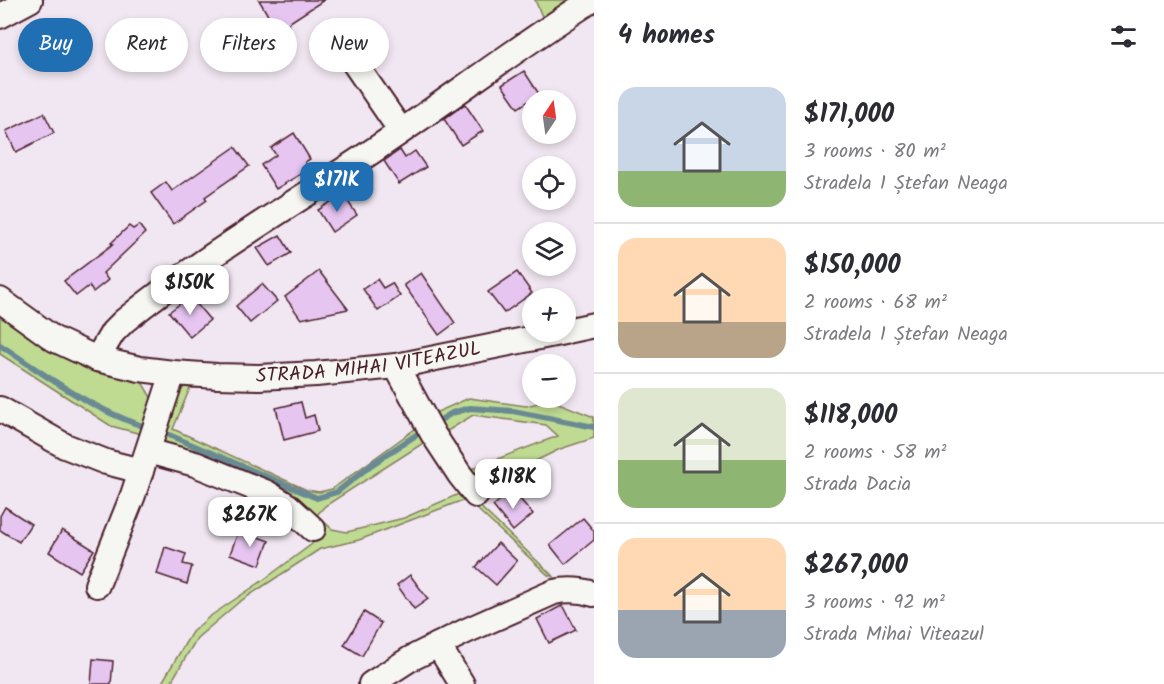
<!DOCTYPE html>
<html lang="en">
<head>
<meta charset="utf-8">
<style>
  :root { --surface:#fff; --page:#f7f7f7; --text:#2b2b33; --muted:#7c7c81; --line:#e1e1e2; --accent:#1f6fb2 }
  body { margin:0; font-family:Kalam,sans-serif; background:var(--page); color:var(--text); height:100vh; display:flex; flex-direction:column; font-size:22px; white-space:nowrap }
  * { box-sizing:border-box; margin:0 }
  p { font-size:20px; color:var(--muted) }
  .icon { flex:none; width:33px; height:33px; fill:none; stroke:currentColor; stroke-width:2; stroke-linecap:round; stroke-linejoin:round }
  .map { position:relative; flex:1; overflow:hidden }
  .panel { display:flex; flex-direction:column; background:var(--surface); width:570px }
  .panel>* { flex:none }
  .guide { position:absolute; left:18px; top:18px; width:486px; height:54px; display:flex; gap:12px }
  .needle { width:39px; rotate:13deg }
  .buttons { position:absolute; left:522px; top:90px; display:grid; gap:12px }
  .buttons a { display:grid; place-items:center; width:54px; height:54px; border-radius:50%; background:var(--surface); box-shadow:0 3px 9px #0003; font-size:30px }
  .price { position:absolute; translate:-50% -51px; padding:0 14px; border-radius:12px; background:#fff; color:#222; font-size:20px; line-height:39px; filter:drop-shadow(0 2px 3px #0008) }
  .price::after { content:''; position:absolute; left:50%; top:36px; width:18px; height:14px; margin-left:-9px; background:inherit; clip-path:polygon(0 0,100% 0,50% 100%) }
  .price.on { background:var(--accent); color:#fff }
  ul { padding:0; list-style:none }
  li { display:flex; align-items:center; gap:18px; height:150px; padding:0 24px }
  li+li { border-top:2px solid var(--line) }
  li span { display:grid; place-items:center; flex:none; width:168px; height:120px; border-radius:18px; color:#555 }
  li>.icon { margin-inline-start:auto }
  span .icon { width:72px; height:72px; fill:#fffc; stroke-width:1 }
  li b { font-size:26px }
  h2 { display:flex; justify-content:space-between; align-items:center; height:72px; padding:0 24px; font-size:26px }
  .chip { padding:0 21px; border-radius:27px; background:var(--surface); box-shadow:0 3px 9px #0003; font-size:21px; line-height:54px }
  .chip.on { background:var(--accent); color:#fff }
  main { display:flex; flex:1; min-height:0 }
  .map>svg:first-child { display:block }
</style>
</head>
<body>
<main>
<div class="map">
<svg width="594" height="684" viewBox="0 0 594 684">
  <rect width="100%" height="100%" fill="#f1e7f2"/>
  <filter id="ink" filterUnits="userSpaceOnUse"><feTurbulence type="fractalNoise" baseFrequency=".0167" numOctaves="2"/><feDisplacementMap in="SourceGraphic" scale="12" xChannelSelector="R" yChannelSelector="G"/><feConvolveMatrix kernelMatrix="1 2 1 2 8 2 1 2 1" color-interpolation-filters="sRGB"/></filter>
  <g filter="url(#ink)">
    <g fill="#bfdb92" stroke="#847d5e" stroke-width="1.5">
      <path d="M535,0H575L544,21Z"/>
      <path d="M0,310L139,377L152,399L145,435L111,426L0,354Z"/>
      <path d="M187,382H295L298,388H190L173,429L307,490L319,492L332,489L419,426L428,440L325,506L317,515L332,529L347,532L404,518L461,493L471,498L554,577L548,575L478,510L466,501L458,502L359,540L320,549L239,602L197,638L170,684H161L192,632L209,617L262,581L312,544L315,537L316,515L276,488L160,442L177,398Z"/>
      <path d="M469,398L526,406L551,400L594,417V438L560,449L507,475L485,476L468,470L558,436L546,425L473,415L441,435L428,416Z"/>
    </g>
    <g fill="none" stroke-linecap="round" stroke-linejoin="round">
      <g stroke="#6a8a93" stroke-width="6">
        <path d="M0,345C44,374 89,408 140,425"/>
        <path d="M442,419L452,413L470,408L513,411L594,427"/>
        <path d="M169,435L317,498L337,492L371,465L422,431"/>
      </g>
    </g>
    <g fill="#e6c5f1" stroke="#4a1f2b" stroke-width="1.5">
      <path d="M259,0H324L287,24L289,27L242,57L232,40L269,17Z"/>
      <path d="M524,71L539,94L518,108L502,85Z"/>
      <path d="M465,104L483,131L461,145L444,119Z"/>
      <path d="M44,113L54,133L16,152L6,131Z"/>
      <path d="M294,133L310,159L305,162L309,169L276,189L261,165L276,155L271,148Z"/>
      <path d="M235,147L249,166L205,197L207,200L173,224L151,193L166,182L172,191Z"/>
      <path d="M400,150L405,158L415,151L426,167L399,184L384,161Z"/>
      <path d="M343,194L357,215L332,232L318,210Z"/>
      <path d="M139,225L145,233L103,273L108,280L93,292L89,286L76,296L64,281L113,244L111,243L129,226L133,229Z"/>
      <path d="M280,235L291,253L269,266L257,248Z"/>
      <path d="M319,271L348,309L301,319L285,297Z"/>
      <path d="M517,272L532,293L504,313L488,292Z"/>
      <path d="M421,273L455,323L439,335L404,285Z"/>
      <path d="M377,279L383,288L392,283L400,296L378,311L363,289Z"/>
      <path d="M262,284L277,301L250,323L236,306Z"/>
      <path d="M190,296L210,320L190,337L169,312Z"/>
      <path d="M301,402L305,418L314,415L318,431L284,440L276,408Z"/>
      <path d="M512,490L533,514L513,531L493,506Z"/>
      <path d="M5,507L31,524L19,542L0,530V516Z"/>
      <path d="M583,518L594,531V540L565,564L550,545Z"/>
      <path d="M62,530L94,550L80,572L49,552Z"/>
      <path d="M239,530L269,541L260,565L230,554Z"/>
      <path d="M498,543L517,561L496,585L476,567Z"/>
      <path d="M165,547L186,554L183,564L192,566L187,584L157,574Z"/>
      <path d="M410,575L428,599L414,609L397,585Z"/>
      <path d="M563,605L576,630L549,643L537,619Z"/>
      <path d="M364,612L381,623L362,656L344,645Z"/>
      <path d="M93,659L113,661L111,684H91Z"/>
    </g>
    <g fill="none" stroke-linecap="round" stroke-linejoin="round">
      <defs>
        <g id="minor">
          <path d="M0,16L30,0"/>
          <path d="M333,32L401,131"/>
          <path id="s1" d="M0,300L54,339L97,359L140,369L173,373L217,376L259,377L316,374L396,366L564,332"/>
          <path d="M566,331L594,325"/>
          <path d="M97,359L113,332L124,321C201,258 289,207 371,152C446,102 516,48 592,0"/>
          <path d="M396,366L433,434L460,475L476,495"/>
          <path d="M0,409L65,446L106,462L141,471"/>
          <path d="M148,451L195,464L267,493L288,506L313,529"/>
          <path d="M97,585L133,495L173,373"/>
          <path d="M438,645L462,684"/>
          <path d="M371,684L410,659L466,631L554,592C568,589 581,590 594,594"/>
        </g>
      </defs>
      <use href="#minor" stroke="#4a1f2b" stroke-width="28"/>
      <use href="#minor" stroke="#f6f6f2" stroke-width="24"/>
    </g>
  </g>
  <g text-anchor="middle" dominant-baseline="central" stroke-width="4.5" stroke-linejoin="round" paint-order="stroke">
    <g font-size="20" fill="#4a1f2b" stroke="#f6f6f2">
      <text stroke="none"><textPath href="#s1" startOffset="388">STRADA MIHAI VITEAZUL</textPath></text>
    </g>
  </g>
</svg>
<div class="buttons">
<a><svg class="needle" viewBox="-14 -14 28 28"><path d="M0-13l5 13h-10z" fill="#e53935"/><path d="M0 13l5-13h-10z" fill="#7c7c81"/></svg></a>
<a><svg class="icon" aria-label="locate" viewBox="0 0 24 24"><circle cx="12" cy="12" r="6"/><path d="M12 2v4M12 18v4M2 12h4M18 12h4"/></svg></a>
<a><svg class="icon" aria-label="layers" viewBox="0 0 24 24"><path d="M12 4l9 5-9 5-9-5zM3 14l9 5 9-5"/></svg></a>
<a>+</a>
<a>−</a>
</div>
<b class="price on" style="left:337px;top:213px">$171K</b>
<b class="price" style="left:190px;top:316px">$150K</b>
<b class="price" style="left:513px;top:510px">$118K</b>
<b class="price" style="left:250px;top:548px">$267K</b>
<div class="guide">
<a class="chip on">Buy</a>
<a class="chip">Rent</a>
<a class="chip">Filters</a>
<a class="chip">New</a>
</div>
</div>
<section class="panel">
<h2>4 homes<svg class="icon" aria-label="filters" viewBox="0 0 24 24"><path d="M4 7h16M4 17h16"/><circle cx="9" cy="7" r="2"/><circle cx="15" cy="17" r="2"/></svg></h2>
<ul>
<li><span style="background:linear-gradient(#c9d6e8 70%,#8fb573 0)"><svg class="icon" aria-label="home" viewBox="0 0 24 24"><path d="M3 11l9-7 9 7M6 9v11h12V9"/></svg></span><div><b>$171,000</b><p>3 rooms · 80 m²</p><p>Stradela 1 Ștefan Neaga</p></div></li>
<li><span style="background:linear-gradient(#ffd9b3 70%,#b9a48a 0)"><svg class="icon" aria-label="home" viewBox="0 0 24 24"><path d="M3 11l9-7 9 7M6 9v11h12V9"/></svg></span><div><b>$150,000</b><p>2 rooms · 68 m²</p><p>Stradela 1 Ștefan Neaga</p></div></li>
<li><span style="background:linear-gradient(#dfe7d0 60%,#8fb573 0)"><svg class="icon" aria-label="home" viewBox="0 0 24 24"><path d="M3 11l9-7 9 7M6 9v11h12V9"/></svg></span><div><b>$118,000</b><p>2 rooms · 58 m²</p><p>Strada Dacia</p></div></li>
<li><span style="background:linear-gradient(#ffd9b3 60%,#9aa5b1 0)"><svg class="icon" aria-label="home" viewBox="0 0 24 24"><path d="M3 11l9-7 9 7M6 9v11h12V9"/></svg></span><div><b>$267,000</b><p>3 rooms · 92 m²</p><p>Strada Mihai Viteazul</p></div></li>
</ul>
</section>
</main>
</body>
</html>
